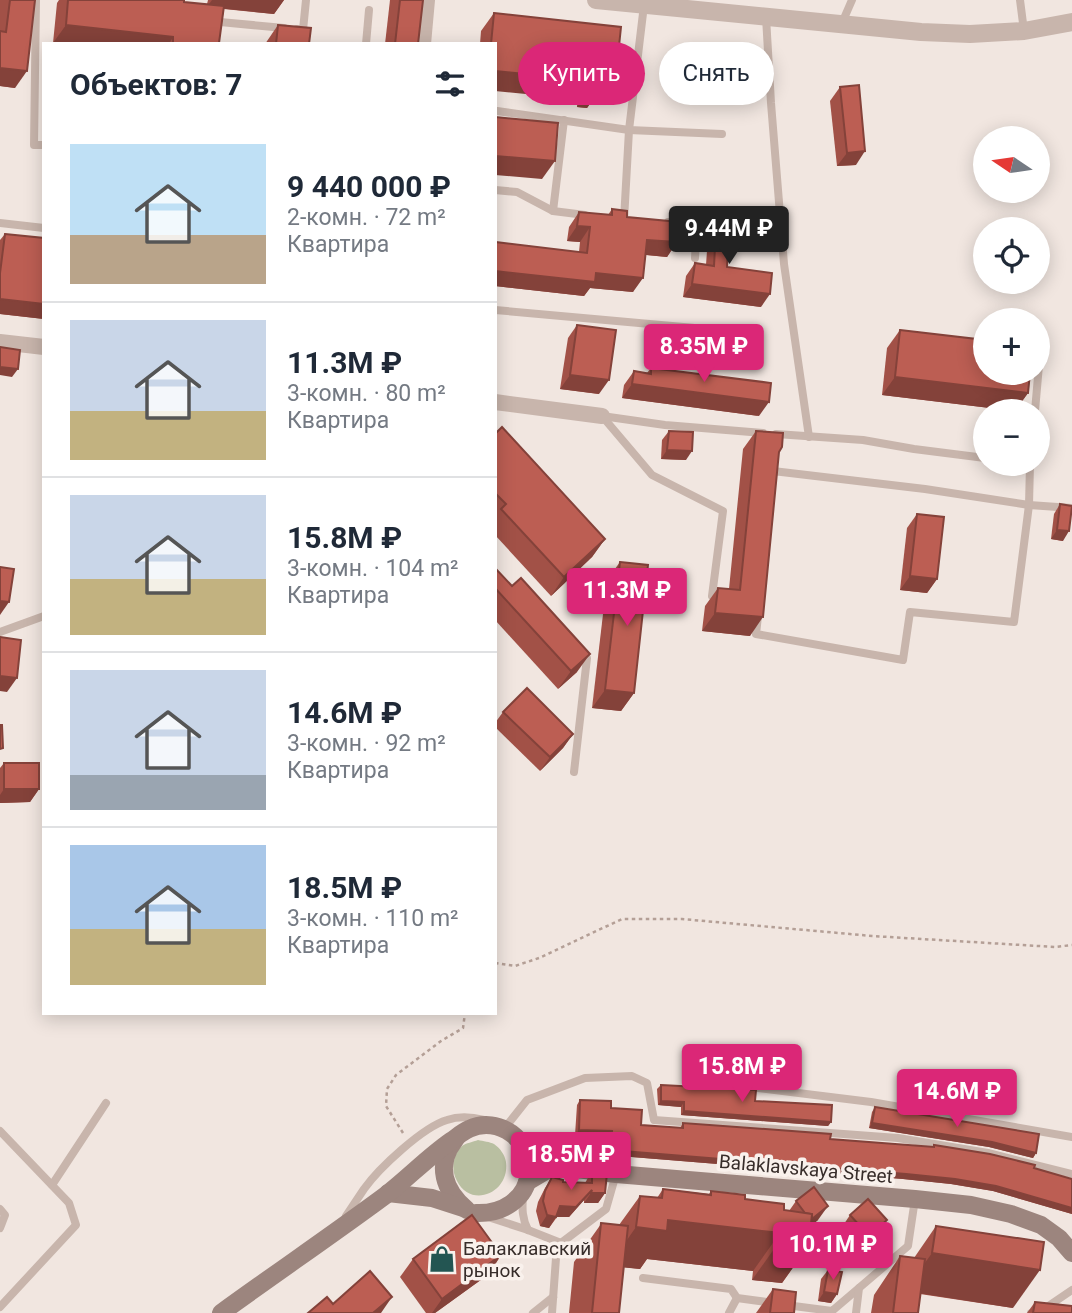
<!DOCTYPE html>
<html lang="ru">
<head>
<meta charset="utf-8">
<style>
  :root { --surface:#fff; --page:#f2f2f3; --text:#1f2937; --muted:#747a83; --line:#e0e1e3; --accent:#db2777 }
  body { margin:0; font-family:Roboto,sans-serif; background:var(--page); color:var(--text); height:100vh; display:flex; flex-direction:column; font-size:26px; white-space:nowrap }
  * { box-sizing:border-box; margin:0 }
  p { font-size:23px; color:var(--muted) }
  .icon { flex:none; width:38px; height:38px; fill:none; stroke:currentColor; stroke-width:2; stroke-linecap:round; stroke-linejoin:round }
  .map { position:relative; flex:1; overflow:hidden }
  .panel { position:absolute; left:42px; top:42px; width:455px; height:973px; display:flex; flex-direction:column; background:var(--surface); border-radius:0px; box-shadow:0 4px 18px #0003 }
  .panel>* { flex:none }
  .banner { position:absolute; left:518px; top:42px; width:448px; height:63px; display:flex; gap:14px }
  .needle { width:46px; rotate:283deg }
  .buttons { position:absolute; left:973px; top:126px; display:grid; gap:14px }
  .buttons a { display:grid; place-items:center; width:77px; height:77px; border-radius:50%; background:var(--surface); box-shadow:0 4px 18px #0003; font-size:35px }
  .price { position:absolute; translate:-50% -60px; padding:0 16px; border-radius:7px; background:var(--accent); color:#fff; font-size:23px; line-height:46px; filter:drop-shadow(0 2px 4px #0008) }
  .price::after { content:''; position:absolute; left:50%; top:42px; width:21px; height:16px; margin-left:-10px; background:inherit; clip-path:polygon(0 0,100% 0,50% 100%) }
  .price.current { background:#222; color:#fff }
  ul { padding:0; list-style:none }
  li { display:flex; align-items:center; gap:21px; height:175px; padding:0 28px }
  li+li { border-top:2px solid var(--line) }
  li span { display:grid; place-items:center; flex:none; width:196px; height:140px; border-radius:0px; color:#555 }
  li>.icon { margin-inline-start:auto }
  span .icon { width:84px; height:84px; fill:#fffc; stroke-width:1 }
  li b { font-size:30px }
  h2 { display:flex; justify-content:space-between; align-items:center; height:84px; padding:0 28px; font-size:30px }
  .pill { padding:0 24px; border-radius:32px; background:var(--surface); box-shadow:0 4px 18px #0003; font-size:24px; line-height:63px }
  .pill.current { background:var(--accent); color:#fff }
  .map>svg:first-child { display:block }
</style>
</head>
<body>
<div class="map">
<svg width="1072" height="1313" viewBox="0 0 1072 1313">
  <rect width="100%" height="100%" fill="#f1e6e0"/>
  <path fill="#b9bfa1" d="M478,1140C483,1141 490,1142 494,1144C500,1148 505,1155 506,1162C510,1193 471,1209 457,1181C451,1170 452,1155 462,1146C466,1143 473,1142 478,1140Z"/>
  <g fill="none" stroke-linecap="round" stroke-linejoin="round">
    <g stroke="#b49f96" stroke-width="2.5" stroke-dasharray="3.5 3.5" stroke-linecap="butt">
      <path d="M495,963L515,966L539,958L622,919H682L872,936L1055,947L1072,945"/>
      <path d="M403,1133L386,1106L387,1089L396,1075L441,1041L463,1028L465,1013"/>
    </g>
    <g stroke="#c8b5ac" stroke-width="8">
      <path d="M36,0L34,145H44"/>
      <path d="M1020,0L1024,31"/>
      <path d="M766,17L771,103L784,264L809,437"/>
      <path d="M220,22L284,28"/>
      <path d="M842,23L852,0"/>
      <path d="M297,29L303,30L306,0"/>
      <path d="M366,44L369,10"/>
      <path d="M497,111L629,130L722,134"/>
      <path d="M495,190L517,192L553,211L585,215"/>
      <path d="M553,211L564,120"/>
      <path d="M624,220L629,130L644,5"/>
      <path d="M668,222L697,224L695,258"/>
      <path d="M0,223L44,228"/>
      <path d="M495,310L728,331"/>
      <path d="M1035,411L1039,365"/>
      <path d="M602,416L665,425L763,433"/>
      <path d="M602,416L652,475L723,511L712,596"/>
      <path d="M776,434L863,440L914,449L985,458"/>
      <path d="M773,475V471L925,489L1029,505L1072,508"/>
      <path d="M758,616L756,634L903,660L910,612L1014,622L1029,505L1030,464"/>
      <path d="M0,632L44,616"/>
      <path d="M574,772L587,658L581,653"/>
      <path d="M750,1087L871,1102L1072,1137"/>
      <path d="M504,1129L527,1100L585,1078L632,1076L647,1083L654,1120L898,1138L988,1153L1072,1174"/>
      <path d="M0,1131L69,1203L76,1225L0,1307"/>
      <path d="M52,1185L106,1103"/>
      <path d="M523,1196C522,1209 522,1218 528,1230"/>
      <path d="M0,1209L5,1215L0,1228"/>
      <path d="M346,1216C352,1207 358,1198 364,1189C379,1168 423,1127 447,1120C459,1116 472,1117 484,1120"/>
      <path d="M488,1217L528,1230L561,1243"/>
      <path d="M643,1278L731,1289L737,1298L774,1303"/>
      <path d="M786,1305L832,1311L859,1288"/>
      <path d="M533,1313L553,1297"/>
      <path d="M552,1313L556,1258L561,1243L606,1209L616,1174"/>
      <path d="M729,1313L737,1298"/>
      <path d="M856,1313L859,1288L908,1246L915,1199"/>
      <path d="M1031,1313L1044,1309L1072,1290"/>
    </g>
    <g stroke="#c8b5ac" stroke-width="16">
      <path d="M423,44L427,0"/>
      <path d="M0,342L44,347"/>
      <path d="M495,402L602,416"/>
    </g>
    <path stroke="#c8b5ac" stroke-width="18" d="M596,0L921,32L970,34L1024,31L1072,22"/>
    <g stroke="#9c857e" stroke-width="18">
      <path d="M455,1140C435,1165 444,1191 467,1210"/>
      <path d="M527,1182L554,1166L616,1174L915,1199L971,1205L1011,1214L1041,1225L1059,1238L1072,1253"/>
      <path d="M388,1193L432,1198L463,1208"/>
      <path d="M221,1313C276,1273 332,1235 386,1195C408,1178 428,1157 451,1141C457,1137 462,1132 469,1129C498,1115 533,1140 529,1173C526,1200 502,1214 476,1213"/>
    </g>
  </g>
  <g fill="#a25147">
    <path d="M0,0H35L15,88L0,86Z"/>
    <path d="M59,0H184V2L207,4L208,0H284L274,14L224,9L219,43L225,44L53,43L57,3Z"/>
    <path d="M390,0H423L418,44H385Z"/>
    <path d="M494,13L621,27L602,102L592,101L587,108L577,107V99L495,44H480L481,31Z"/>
    <path d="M278,25L309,44H265Z"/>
    <path d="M840,87L856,165L837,166L830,101Z"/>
    <path d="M612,209L677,242L667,257L646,255L633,292L590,288L584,296L495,286V242L579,252L580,242L567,241L569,227L579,212L608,215Z"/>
    <path d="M717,209L727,267L761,307L683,297L686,276L695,263L706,265L709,222Z"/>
    <path d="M5,234L44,238V319L0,314V240Z"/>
    <path d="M577,325L599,394L560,389L568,338Z"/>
    <path d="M900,330L1028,393L1015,411L882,395L887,348Z"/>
    <path d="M651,368L759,416L622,398L624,385L634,371L647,373Z"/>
    <path d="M669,431L686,460L661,459L662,440Z"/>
    <path d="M756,431L779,452L750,636L702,631L705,606L718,588L729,589L743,449Z"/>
    <path d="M495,434L605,539L592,557L551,596L495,535Z"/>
    <path d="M1060,504L1063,541L1051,539L1054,514Z"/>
    <path d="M917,514L937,579L927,593L900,590L907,528Z"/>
    <path d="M620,562L634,693L621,711L592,708L607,580Z"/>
    <path d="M495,568L577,672L558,689L495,620Z"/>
    <path d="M503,712L573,734L563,748L540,771L495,727V723Z"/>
    <path d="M4,763L39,789L30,802L0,803V768Z"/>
    <path d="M661,1085L755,1101L831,1122L828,1126L681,1115V1107L658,1105L657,1089Z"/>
    <path d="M580,1100L611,1108L641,1125L680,1128L683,1123L830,1139L932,1147L934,1145L1034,1168L1072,1179V1214L993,1191L951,1184L903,1179L607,1155L608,1136L575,1135L577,1105Z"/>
    <path d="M875,1107L1036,1153L1033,1158L989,1147L869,1128L872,1112Z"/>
    <path d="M592,1171L605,1193L598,1203H584V1200L569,1217H557L549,1228L540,1226L536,1211L538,1202L545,1188L552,1177L563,1182L585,1183Z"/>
    <path d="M663,1189L709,1194L711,1191L789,1211L796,1201L818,1220L811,1226L809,1245L782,1283L752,1280L753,1271L647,1259L640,1269L623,1267L619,1313H569L574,1262L601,1224L619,1225L640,1196L657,1198Z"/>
    <path d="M850,1215L881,1230L862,1246L844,1224Z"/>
    <path d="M936,1226L1013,1308L920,1294L918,1313H871L874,1295L900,1256L914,1258Z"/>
    <path d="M501,1255L489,1274L435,1313H426L400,1277L413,1259Z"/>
    <path d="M828,1270L837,1294L831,1303L818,1301L821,1279Z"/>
    <path d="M773,1289L794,1313H756Z"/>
    <path d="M1035,1302L1072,1313H1027Z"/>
  </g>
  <g fill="#84423a">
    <path d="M212,0H284L274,14L207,7Z"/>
    <path d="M66,25L173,37L169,44L53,43Z"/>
    <path d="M0,68L27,71L15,88L0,86Z"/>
    <path d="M495,71L590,81L577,99L495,91Z"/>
    <path d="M601,82L615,84L602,102L592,101L587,108L577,107L589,88Z"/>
    <path d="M865,151L856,165L837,166L847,153Z"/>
    <path d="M495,156L555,161L542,179L495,175Z"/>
    <path d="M577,226L590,227L580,242L567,241Z"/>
    <path d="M647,240L677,242L667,257L637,254Z"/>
    <path d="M495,271L596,273L643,278L633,292L590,288L584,296L495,286Z"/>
    <path d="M692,284L770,294L761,307L683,297Z"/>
    <path d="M0,299L44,304V319L0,314Z"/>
    <path d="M0,367L18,369L12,377L0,375Z"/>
    <path d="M570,375L609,380L599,394L560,389Z"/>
    <path d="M895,377L1028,393L1015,411L882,395Z"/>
    <path d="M632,384L769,402L759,416L622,398Z"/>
    <path d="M667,450L692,451L686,460L661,459Z"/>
    <path d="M1057,530L1069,531L1063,541L1051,539Z"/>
    <path d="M605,539L592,557L551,596L564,577Z"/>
    <path d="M910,576L937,579L927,593L900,590Z"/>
    <path d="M0,601L9,602L0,615Z"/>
    <path d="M715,613L763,617L750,636L702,631Z"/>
    <path d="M590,654L577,672L558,689L571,671Z"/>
    <path d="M0,676L17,678L7,692L0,691Z"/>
    <path d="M605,690L634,693L621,711L592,708Z"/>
    <path d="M573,734L563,748L540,771L550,757Z"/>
    <path d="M4,789H39L30,802L0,803V795Z"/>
    <path d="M661,1101L684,1102L681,1107L658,1105Z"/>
    <path d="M684,1111L831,1122L828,1126L681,1115Z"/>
    <path d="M872,1123L992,1142L1036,1153L1033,1158L989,1147L869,1128Z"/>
    <path d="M579,1130L612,1131L608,1136L575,1135Z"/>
    <path d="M610,1150L906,1174L955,1179L996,1186L1072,1208V1214L993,1191L951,1184L903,1179L607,1155Z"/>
    <path d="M592,1190L584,1200L569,1217H554H556L549,1228L540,1226L547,1215L560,1206Z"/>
    <path d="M591,1193H605L598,1203H584Z"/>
    <path d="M828,1206L818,1220L800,1234L810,1220Z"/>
    <path d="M668,1220L780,1233L753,1271L647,1259L640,1269L609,1266L636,1227Z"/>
    <path d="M887,1220L881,1230L862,1246L869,1236Z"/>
    <path d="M779,1242L809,1245L782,1283L752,1280Z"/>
    <path d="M932,1253L1040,1270L1013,1308L905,1291Z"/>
    <path d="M501,1255L489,1274L435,1313H432L442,1299Z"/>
    <path d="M824,1292L837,1294L831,1303L818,1301Z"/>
    <path d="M392,1297L381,1313H373Z"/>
  </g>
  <g fill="#bc5e53" stroke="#84423a" stroke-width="2">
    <path d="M10,0H35L27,71L0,68V31L6,32Z"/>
    <path d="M68,0H184V2L224,6L219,43L225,44H173V37L66,25Z"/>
    <path d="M400,0H423L418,44H395Z"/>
    <path d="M494,13L621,27L615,84L601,82L600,90L589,88L590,81L495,71V44H491Z"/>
    <path d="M278,25L311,28L309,44H276Z"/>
    <path d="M859,85L865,151L847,153L840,87Z"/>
    <path d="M495,117L558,123L555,161L495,156Z"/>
    <path d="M612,209L627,211V217L679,222L677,242L647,240L643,278L596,273L595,282L495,271V242L587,253L590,227L577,226L579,212L612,215Z"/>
    <path d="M717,209L730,210L727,267L772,273L770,294L692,284L695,263L714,266Z"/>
    <path d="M5,234L44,238V304L0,299V273Z"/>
    <path d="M577,325L616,330L609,380L570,375Z"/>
    <path d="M900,330L985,340V373H1030L1028,393L895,377Z"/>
    <path d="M0,347L20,350L18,369L0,367Z"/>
    <path d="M651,368L771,383L769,402L632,384L634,371L651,374Z"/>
    <path d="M502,427L605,539L564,577L501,509L506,504L495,493V434Z"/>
    <path d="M669,431L693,432L692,451L667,450Z"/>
    <path d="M756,431L783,433L782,447L779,452L763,617L715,613L718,588L740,590Z"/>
    <path d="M1060,504L1072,506L1069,531L1057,530Z"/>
    <path d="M917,514L944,517L937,579L910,576Z"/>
    <path d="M620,562L648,565L634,693L605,690Z"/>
    <path d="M0,567L14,569L9,602L0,601Z"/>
    <path d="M495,568L512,586L521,578L590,654L571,671L495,588Z"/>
    <path d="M0,637L21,640L17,678L0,676Z"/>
    <path d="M527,688L573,734L550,757L503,712Z"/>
    <path d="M0,725H2L3,748L0,749Z"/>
    <rect x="4" y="763" width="35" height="26"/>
    <path d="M661,1085L756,1090L755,1101L832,1105L831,1122L684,1111V1102L661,1101Z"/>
    <path d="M580,1100L611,1101V1108L642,1110L641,1125L683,1128V1123L831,1134L830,1139L934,1147V1145L990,1154L1035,1165L1034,1168L1072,1179V1208L996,1186L955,1179L906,1174L610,1150L612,1131L579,1130Z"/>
    <path d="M875,1107L1039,1134L1036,1153L992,1142L872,1123Z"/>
    <path d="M592,1171L607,1173L605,1193H591L592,1190L576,1207L560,1206L556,1217L547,1215L543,1201L545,1191L552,1177L563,1180V1182L592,1183Z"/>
    <path d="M814,1187L828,1206L812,1219V1214L805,1213L796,1201Z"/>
    <path d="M663,1189L711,1195V1191L745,1195V1199L784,1204V1210L812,1214L809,1245L779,1242L780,1233L668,1220L667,1231L636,1227L640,1196L662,1198Z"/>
    <path d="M868,1199L887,1220L869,1236L850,1215Z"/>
    <path d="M472,1215L501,1255L442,1299L413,1259Z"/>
    <path d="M601,1223L628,1226L619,1313H592Z"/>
    <path d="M936,1226L1044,1242L1040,1270L932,1253Z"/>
    <path d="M900,1256L925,1259L918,1313H893Z"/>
    <path d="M828,1270L842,1272L837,1294L824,1292Z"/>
    <path d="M370,1271L392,1297L373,1313H308L327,1297L333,1304Z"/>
    <path d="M773,1289L796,1292L794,1313H770Z"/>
    <path d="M1035,1302L1072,1306V1313H1033Z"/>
  </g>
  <defs>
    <symbol id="shop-bare" viewBox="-9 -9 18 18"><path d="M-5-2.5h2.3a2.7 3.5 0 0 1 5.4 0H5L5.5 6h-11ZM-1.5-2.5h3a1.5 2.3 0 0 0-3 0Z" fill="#235552" stroke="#f9f1ec" stroke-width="2.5" paint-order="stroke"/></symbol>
  </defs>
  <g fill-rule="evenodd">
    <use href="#shop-bare" x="423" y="1240" width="38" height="38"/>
  </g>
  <g text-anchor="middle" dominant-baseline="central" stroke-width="7" stroke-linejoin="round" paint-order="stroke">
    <g font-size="19" fill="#372d2a" stroke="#f9f1ec">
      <text transform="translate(806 1169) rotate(5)">Balaklavskaya Street</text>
    </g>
    <g font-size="19" fill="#372d2a" stroke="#f9f1ec" text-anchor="start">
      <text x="463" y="1248">Балаклавский<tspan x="463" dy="22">рынок</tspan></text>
    </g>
  </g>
</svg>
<div class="buttons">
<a><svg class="needle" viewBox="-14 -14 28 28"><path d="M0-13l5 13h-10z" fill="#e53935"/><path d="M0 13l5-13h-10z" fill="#747a83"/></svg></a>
<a><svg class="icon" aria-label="locate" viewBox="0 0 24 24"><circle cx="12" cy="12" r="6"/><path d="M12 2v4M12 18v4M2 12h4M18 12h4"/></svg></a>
<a>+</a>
<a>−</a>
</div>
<b class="price current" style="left:729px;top:266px">9.44M ₽</b>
<b class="price" style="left:704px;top:384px">8.35M ₽</b>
<b class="price" style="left:627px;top:628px">11.3M ₽</b>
<b class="price" style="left:742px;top:1104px">15.8M ₽</b>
<b class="price" style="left:957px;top:1129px">14.6M ₽</b>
<b class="price" style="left:571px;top:1192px">18.5M ₽</b>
<b class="price" style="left:833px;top:1282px">10.1M ₽</b>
<div class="banner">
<a class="pill current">Купить</a>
<a class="pill">Снять</a>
</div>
<section class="panel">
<h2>Объектов: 7<svg class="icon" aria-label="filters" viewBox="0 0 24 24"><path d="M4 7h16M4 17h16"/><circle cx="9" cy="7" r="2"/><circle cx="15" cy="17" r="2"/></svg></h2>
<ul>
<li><span style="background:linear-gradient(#bfe0f5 65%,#b9a48a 0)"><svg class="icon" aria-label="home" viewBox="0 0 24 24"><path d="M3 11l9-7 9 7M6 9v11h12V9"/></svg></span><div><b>9 440 000 ₽</b><p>2-комн. · 72 m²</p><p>Квартира</p></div></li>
<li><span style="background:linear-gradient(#c9d6e8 65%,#c2b280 0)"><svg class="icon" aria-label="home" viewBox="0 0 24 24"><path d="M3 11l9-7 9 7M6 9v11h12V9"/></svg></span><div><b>11.3M ₽</b><p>3-комн. · 80 m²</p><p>Квартира</p></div></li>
<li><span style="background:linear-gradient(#c9d6e8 60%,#c2b280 0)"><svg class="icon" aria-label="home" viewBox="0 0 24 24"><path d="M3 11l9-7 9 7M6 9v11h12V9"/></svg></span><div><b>15.8M ₽</b><p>3-комн. · 104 m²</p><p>Квартира</p></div></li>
<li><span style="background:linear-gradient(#c9d6e8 75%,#9aa5b1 0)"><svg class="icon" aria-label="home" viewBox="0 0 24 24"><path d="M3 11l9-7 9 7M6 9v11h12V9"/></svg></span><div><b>14.6M ₽</b><p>3-комн. · 92 m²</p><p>Квартира</p></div></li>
<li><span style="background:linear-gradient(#a9c7e8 60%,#c2b280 0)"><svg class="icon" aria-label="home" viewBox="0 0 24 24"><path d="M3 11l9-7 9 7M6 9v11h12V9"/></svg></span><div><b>18.5M ₽</b><p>3-комн. · 110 m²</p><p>Квартира</p></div></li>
</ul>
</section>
</div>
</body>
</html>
